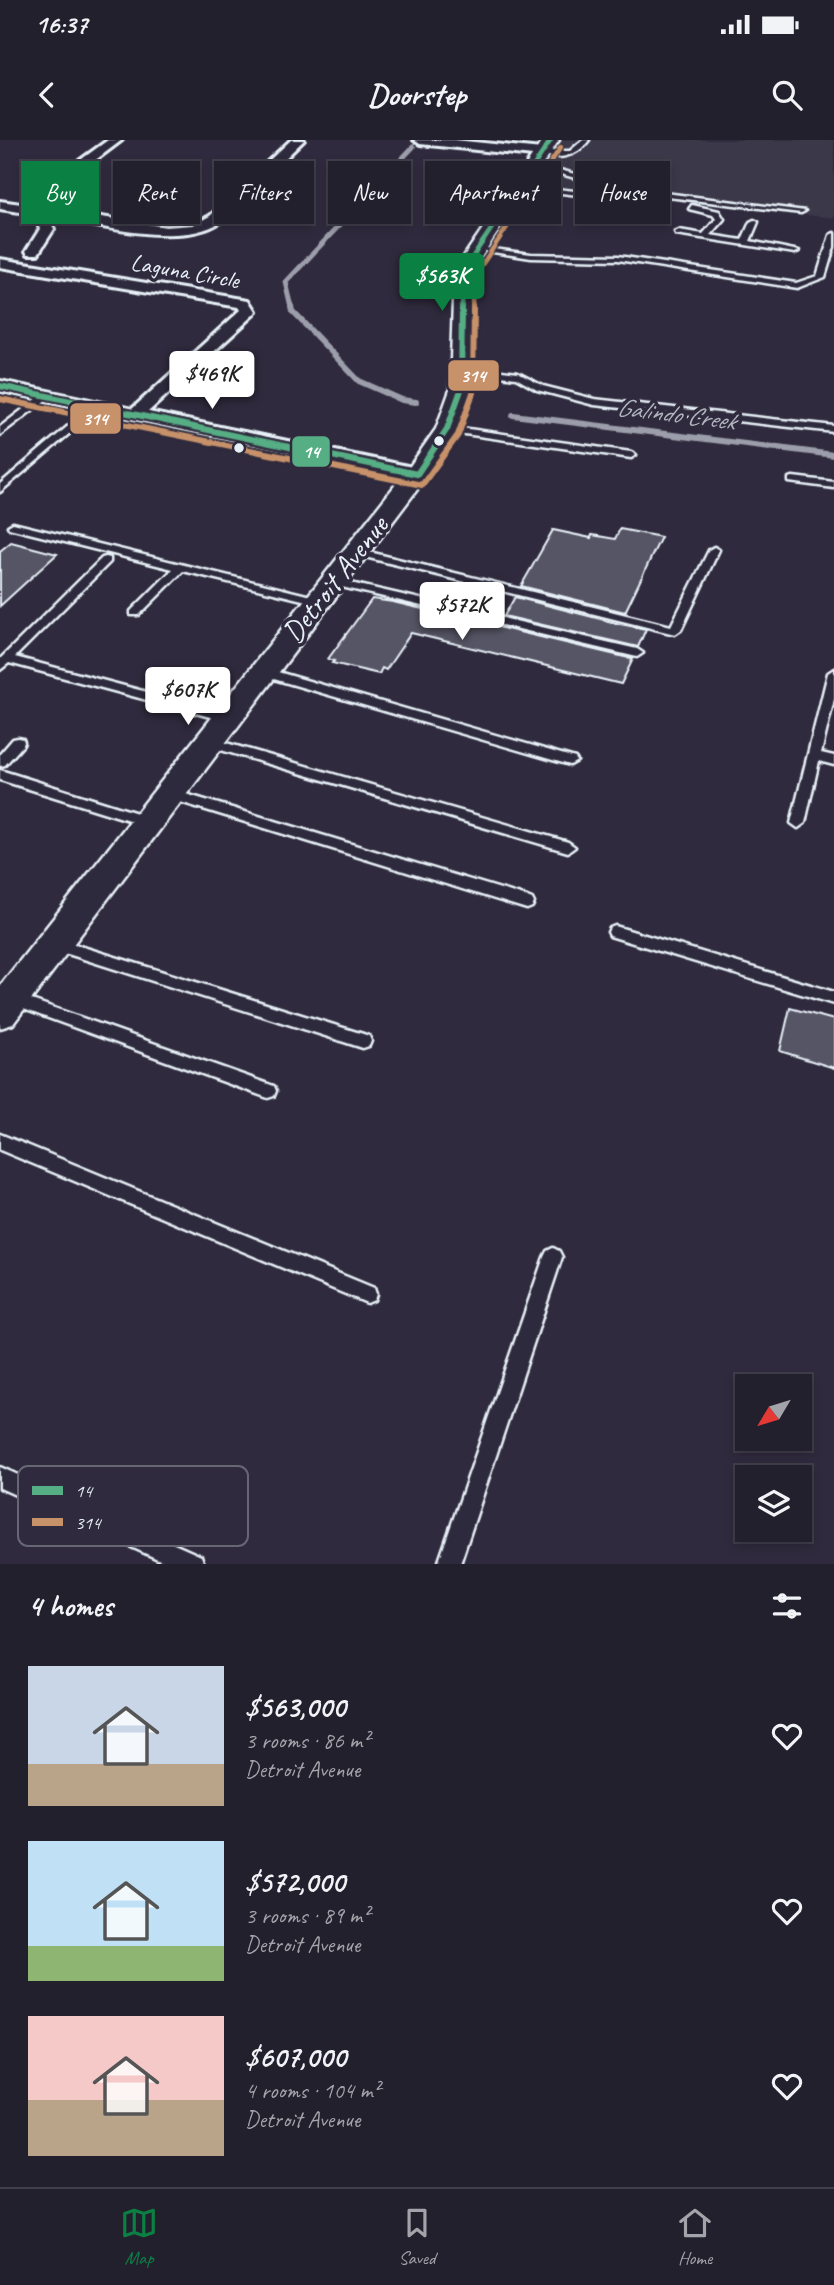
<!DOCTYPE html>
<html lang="en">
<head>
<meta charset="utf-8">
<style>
  :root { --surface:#23202e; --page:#2b2836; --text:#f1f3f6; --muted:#a3a3aa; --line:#403e4a; --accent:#0b8043 }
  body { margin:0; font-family:Caveat,sans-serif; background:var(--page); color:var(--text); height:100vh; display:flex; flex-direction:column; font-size:26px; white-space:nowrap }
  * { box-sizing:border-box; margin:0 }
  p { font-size:23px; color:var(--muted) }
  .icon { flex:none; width:38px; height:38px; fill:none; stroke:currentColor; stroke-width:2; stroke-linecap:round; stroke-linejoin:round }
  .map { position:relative; height:1424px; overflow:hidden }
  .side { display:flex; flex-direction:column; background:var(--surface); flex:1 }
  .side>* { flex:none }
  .guide { position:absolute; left:21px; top:21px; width:793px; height:63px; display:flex; gap:14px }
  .needle { width:46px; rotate:232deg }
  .tools { position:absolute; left:735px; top:1234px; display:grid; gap:14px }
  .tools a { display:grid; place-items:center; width:77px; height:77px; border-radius:0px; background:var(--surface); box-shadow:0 4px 10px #0003,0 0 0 2px var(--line); font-size:35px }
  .price { position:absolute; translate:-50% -60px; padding:0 16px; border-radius:7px; background:#fff; color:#222; font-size:23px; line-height:46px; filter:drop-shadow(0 2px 4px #0008) }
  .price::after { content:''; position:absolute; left:50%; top:42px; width:21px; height:16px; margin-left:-10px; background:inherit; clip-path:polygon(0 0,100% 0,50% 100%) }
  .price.on { background:var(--accent); color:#fff }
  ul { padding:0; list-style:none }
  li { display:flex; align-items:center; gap:21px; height:175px; padding:0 28px }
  li span { display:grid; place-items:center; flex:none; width:196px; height:140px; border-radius:0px; color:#555 }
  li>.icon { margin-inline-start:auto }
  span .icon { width:84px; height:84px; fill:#fffc; stroke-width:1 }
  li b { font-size:30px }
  h2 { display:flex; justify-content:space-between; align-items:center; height:84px; padding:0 28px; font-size:30px }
  .pill { padding:0 24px; border-radius:0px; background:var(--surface); box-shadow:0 4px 10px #0003,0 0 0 2px var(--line); font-size:24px; line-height:63px }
  .pill.on { background:var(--accent); color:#fff }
  .status { display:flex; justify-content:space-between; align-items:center; height:49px; padding:0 35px; background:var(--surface); direction:ltr }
  .status svg { height:19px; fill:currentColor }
  header { display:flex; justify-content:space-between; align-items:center; height:91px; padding:0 28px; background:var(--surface); font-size:32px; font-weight:700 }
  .menu { display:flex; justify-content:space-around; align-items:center; height:98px; border-top:2px solid var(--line); background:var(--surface); font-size:19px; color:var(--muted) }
  .menu a { display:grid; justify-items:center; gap:4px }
  .menu .on { color:var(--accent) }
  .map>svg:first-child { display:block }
</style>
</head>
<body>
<div class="status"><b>16:37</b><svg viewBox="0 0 49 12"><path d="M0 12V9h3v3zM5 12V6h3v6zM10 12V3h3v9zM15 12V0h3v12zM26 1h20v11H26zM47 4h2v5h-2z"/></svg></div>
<header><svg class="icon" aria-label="back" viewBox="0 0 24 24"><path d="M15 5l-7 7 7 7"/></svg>Doorstep<svg class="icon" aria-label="search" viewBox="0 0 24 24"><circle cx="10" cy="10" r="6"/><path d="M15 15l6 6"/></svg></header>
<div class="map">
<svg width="834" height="1424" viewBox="0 0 834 1424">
  <rect width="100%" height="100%" fill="#2f2a3d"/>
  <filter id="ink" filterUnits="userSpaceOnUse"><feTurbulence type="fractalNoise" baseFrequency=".0143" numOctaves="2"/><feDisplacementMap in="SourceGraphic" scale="14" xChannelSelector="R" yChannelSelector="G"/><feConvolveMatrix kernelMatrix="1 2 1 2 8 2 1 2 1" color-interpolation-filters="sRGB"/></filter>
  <g filter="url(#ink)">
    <path fill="#3b3749" d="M551,0H834V78L523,43Z"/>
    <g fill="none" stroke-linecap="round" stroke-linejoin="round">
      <path stroke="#9c9fab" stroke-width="5" d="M292,168L286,142L413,7"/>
      <g stroke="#9c9fab" stroke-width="6">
        <path d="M292,167L293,172L359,241L402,260L416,262"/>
        <path d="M513,275L834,315"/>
      </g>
    </g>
    <g fill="#575565" stroke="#e8f1f8" stroke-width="2">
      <path d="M620,389L661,397L625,472L521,446L553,390L591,398L592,395L615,399Z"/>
      <path d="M11,402L57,414L0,466V411Z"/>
      <path d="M515,457L620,484L646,489L638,507L504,476Z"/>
      <path d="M372,459L393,462L633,519L621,544L411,493L386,530L382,528L379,534L332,523L334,521L328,519Z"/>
      <path d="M790,868L834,880V928L780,911Z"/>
    </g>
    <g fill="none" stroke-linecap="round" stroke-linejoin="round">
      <defs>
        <g id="service">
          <path d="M583,0H589C577,17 557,21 539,13L542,11H570Z"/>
          <path d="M534,23L626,48L805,71L801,73L626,52L532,26Z"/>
          <path d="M521,45L637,58L641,60L637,62L519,48Z"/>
          <path d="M692,65L719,71L724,79L710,95L742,100L750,82L754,80L758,82L750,101L799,111L795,113L676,94L675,92L679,90L703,94L716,79L713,75L689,69Z"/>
          <path d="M834,93V107L825,137L797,148L618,120L531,118L474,109L478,107L531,114L618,116L796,143L817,136L830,95Z"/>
          <path d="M461,226L518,233L543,246L594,259L834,286V292L594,265L537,250L516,238L458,231V227Z"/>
          <path d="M43,254L51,256L0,295V287Z"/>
          <path d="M94,264L102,266L0,352V344Z"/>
          <path d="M447,286L631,312L636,315L631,318L444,291V287Z"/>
          <path d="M793,337L834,342V348L789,342V338Z"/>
          <path d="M13,383L323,459L325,461L319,464L183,431L139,475H131V471L173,429L9,388L8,386Z"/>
          <path d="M714,407L719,410L681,490L675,494L353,414L352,412L357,409L671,486L709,410Z"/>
          <path d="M106,417L110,418V422L15,517L233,575L235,578L233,581L229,582L9,523L0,530V519L102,418Z"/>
          <path d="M333,439L637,509L643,513L637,517L329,444V440Z"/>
          <path d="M264,528L575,618L577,621L570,625L260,535L258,532L260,529Z"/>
          <path d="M834,529V559L821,613L834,616V625L819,621L805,683L798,688L791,683L828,533Z"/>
          <path d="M18,598L23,599L24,602L23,605L5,625L0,626V614L13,599Z"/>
          <path d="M209,598L568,702L575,707L568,712L204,605L203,602L204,599Z"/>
          <path d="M0,630L153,678L155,681L148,686L0,640Z"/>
          <path d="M169,649L527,757L532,759L534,763L532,767L527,769L164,657L162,654Z"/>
          <path d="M615,786L834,852V864L610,796L608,792L610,788Z"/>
          <path d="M54,798L363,894L369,896L371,901L369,906L363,908L49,808L47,804L49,800Z"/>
          <path d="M12,853L274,946L276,951L274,956L268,958L7,863L4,859L7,855Z"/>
          <path d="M0,994L374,1148L376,1154L374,1160L367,1163L0,1010Z"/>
          <path d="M553,1108L559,1111L562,1117L460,1424H438L544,1117L547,1111Z"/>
          <path d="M0,1327L201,1416L204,1424H169L0,1348Z"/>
        </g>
        <g id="minor">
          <path d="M108,0H122L40,62L43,68L166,87L193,85L210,76L291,0H304L220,82C181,109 93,84 48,77L54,89L38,114H28L26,111L40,89L33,74L0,69V61L28,65V58Z"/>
          <path d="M414,0H455L542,9L548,13L542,17L420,4Z"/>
          <path d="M0,119L250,160L257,171L255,174L148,272L417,328L426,334L417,340L0,251V241L132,269L241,170L239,167L0,127Z"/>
        </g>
        <path id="tertiary" d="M543,0H559L472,131V250L458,289L425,339L13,884L0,888V846L408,329L436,289L450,250L454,131Z"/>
      </defs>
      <use href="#service" stroke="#e8f1f8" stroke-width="5"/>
      <use href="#minor" stroke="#e8f1f8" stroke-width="6"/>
      <use href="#tertiary" stroke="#e8f1f8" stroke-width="5"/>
      <use href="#service" fill="#2f2a3d" fill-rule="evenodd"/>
      <use href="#minor" fill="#2f2a3d" fill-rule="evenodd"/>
      <use href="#tertiary" fill="#2f2a3d" fill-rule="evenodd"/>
      <defs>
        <path id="bus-1-far1" d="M462,168L463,131L551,0"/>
        <g id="bus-1">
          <path d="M0,246L417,334"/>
          <path d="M417,334L447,289L461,250L462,167"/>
        </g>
        <path id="bus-2-far1" d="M474,168L475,135L561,7"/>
        <path id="bus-2" d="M0,259L422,345L458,295L473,253L474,167"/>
      </defs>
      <use href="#bus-1-far1" stroke="#2f2a3d" stroke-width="7"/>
      <use href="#bus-1" stroke="#2f2a3d" stroke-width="10"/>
      <use href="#bus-2-far1" stroke="#2f2a3d" stroke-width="7"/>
      <use href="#bus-2" stroke="#2f2a3d" stroke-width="10"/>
      <use href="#bus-1-far1" stroke="#56ae85" stroke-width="4.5"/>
      <use href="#bus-1" stroke="#56ae85" stroke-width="6"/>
      <use href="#bus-2-far1" stroke="#c7916a" stroke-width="4.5"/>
      <use href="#bus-2" stroke="#c7916a" stroke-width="6"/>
    </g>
  </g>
  <g fill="#e8f1f8" stroke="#2f2a3d" stroke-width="2.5">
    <circle cx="439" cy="301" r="6"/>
    <circle cx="239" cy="308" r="6"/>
  </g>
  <g text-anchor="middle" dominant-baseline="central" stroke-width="7" stroke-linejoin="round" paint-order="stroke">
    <g font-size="24" fill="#e8f1f8" stroke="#2f2a3d">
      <text transform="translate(185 131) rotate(10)">Laguna Circle</text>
    </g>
    <g font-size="26" font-style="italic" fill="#afb4be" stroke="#2f2a3d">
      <text transform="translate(676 274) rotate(7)">Galindo Creek</text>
    </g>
    <g font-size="30" fill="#e8f1f8" stroke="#2f2a3d">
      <text transform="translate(335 439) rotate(-52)">Detroit Avenue</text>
    </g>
  </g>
  <rect x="18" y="1326" width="230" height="80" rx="10" fill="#2f2a3d" stroke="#666675" stroke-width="2"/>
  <rect x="32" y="1346" width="31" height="9" fill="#56ae85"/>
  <rect x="32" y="1378" width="31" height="8" fill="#c7916a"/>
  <g font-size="19" fill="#e8f1f8">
    <text x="75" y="1357">14</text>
    <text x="75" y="1389">314</text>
  </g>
  <g stroke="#2f2a3d" stroke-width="2.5">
    <rect x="447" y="219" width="53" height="33" rx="7" fill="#c7916a"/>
    <rect x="69" y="262" width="53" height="33" rx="7" fill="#c7916a"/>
    <rect x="291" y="295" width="40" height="33" rx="7" fill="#56ae85"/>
  </g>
  <g font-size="19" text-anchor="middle" font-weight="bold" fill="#fff">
    <text x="473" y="242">314</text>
    <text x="95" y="285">314</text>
    <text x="311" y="318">14</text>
  </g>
</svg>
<div class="tools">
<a><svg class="needle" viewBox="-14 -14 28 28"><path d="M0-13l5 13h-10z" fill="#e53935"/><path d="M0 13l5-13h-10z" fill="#a3a3aa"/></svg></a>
<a><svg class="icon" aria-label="layers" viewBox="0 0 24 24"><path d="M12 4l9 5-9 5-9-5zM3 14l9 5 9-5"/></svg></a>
</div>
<b class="price on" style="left:442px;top:173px">$563K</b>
<b class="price" style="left:212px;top:271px">$469K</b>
<b class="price" style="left:462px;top:502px">$572K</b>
<b class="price" style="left:188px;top:587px">$607K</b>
<div class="guide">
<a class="pill on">Buy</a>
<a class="pill">Rent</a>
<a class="pill">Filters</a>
<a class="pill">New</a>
<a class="pill">Apartment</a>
<a class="pill">House</a>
</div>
</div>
<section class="side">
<h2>4 homes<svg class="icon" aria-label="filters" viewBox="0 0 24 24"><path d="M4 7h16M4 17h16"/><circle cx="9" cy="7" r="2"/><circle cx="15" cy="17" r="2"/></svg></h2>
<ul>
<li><span style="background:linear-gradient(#c9d6e8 70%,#b9a48a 0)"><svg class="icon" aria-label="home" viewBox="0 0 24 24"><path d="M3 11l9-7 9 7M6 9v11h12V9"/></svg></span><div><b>$563,000</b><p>3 rooms · 86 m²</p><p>Detroit Avenue</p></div><svg class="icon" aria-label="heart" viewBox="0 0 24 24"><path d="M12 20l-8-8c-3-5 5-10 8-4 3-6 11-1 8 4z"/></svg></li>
<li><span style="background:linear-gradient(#bfe0f5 75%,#8fb573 0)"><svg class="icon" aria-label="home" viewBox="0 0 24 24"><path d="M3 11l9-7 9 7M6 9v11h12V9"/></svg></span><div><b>$572,000</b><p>3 rooms · 89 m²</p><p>Detroit Avenue</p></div><svg class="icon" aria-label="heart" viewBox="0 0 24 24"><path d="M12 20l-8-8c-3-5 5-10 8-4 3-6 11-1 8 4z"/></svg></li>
<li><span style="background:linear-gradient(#f6c9c9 60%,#b9a48a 0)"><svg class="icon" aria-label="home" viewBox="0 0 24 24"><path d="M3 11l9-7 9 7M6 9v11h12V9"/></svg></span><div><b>$607,000</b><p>4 rooms · 104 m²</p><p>Detroit Avenue</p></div><svg class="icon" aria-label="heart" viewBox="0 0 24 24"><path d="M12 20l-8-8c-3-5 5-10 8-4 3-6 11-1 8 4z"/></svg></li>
</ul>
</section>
<nav class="menu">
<a class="on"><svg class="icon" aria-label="map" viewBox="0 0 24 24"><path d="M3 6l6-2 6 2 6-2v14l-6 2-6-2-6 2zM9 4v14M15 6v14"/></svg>Map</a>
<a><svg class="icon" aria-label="saved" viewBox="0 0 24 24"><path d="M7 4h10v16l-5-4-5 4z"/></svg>Saved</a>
<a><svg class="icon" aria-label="home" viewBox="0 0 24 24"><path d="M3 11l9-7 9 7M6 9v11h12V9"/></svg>Home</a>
</nav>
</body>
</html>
